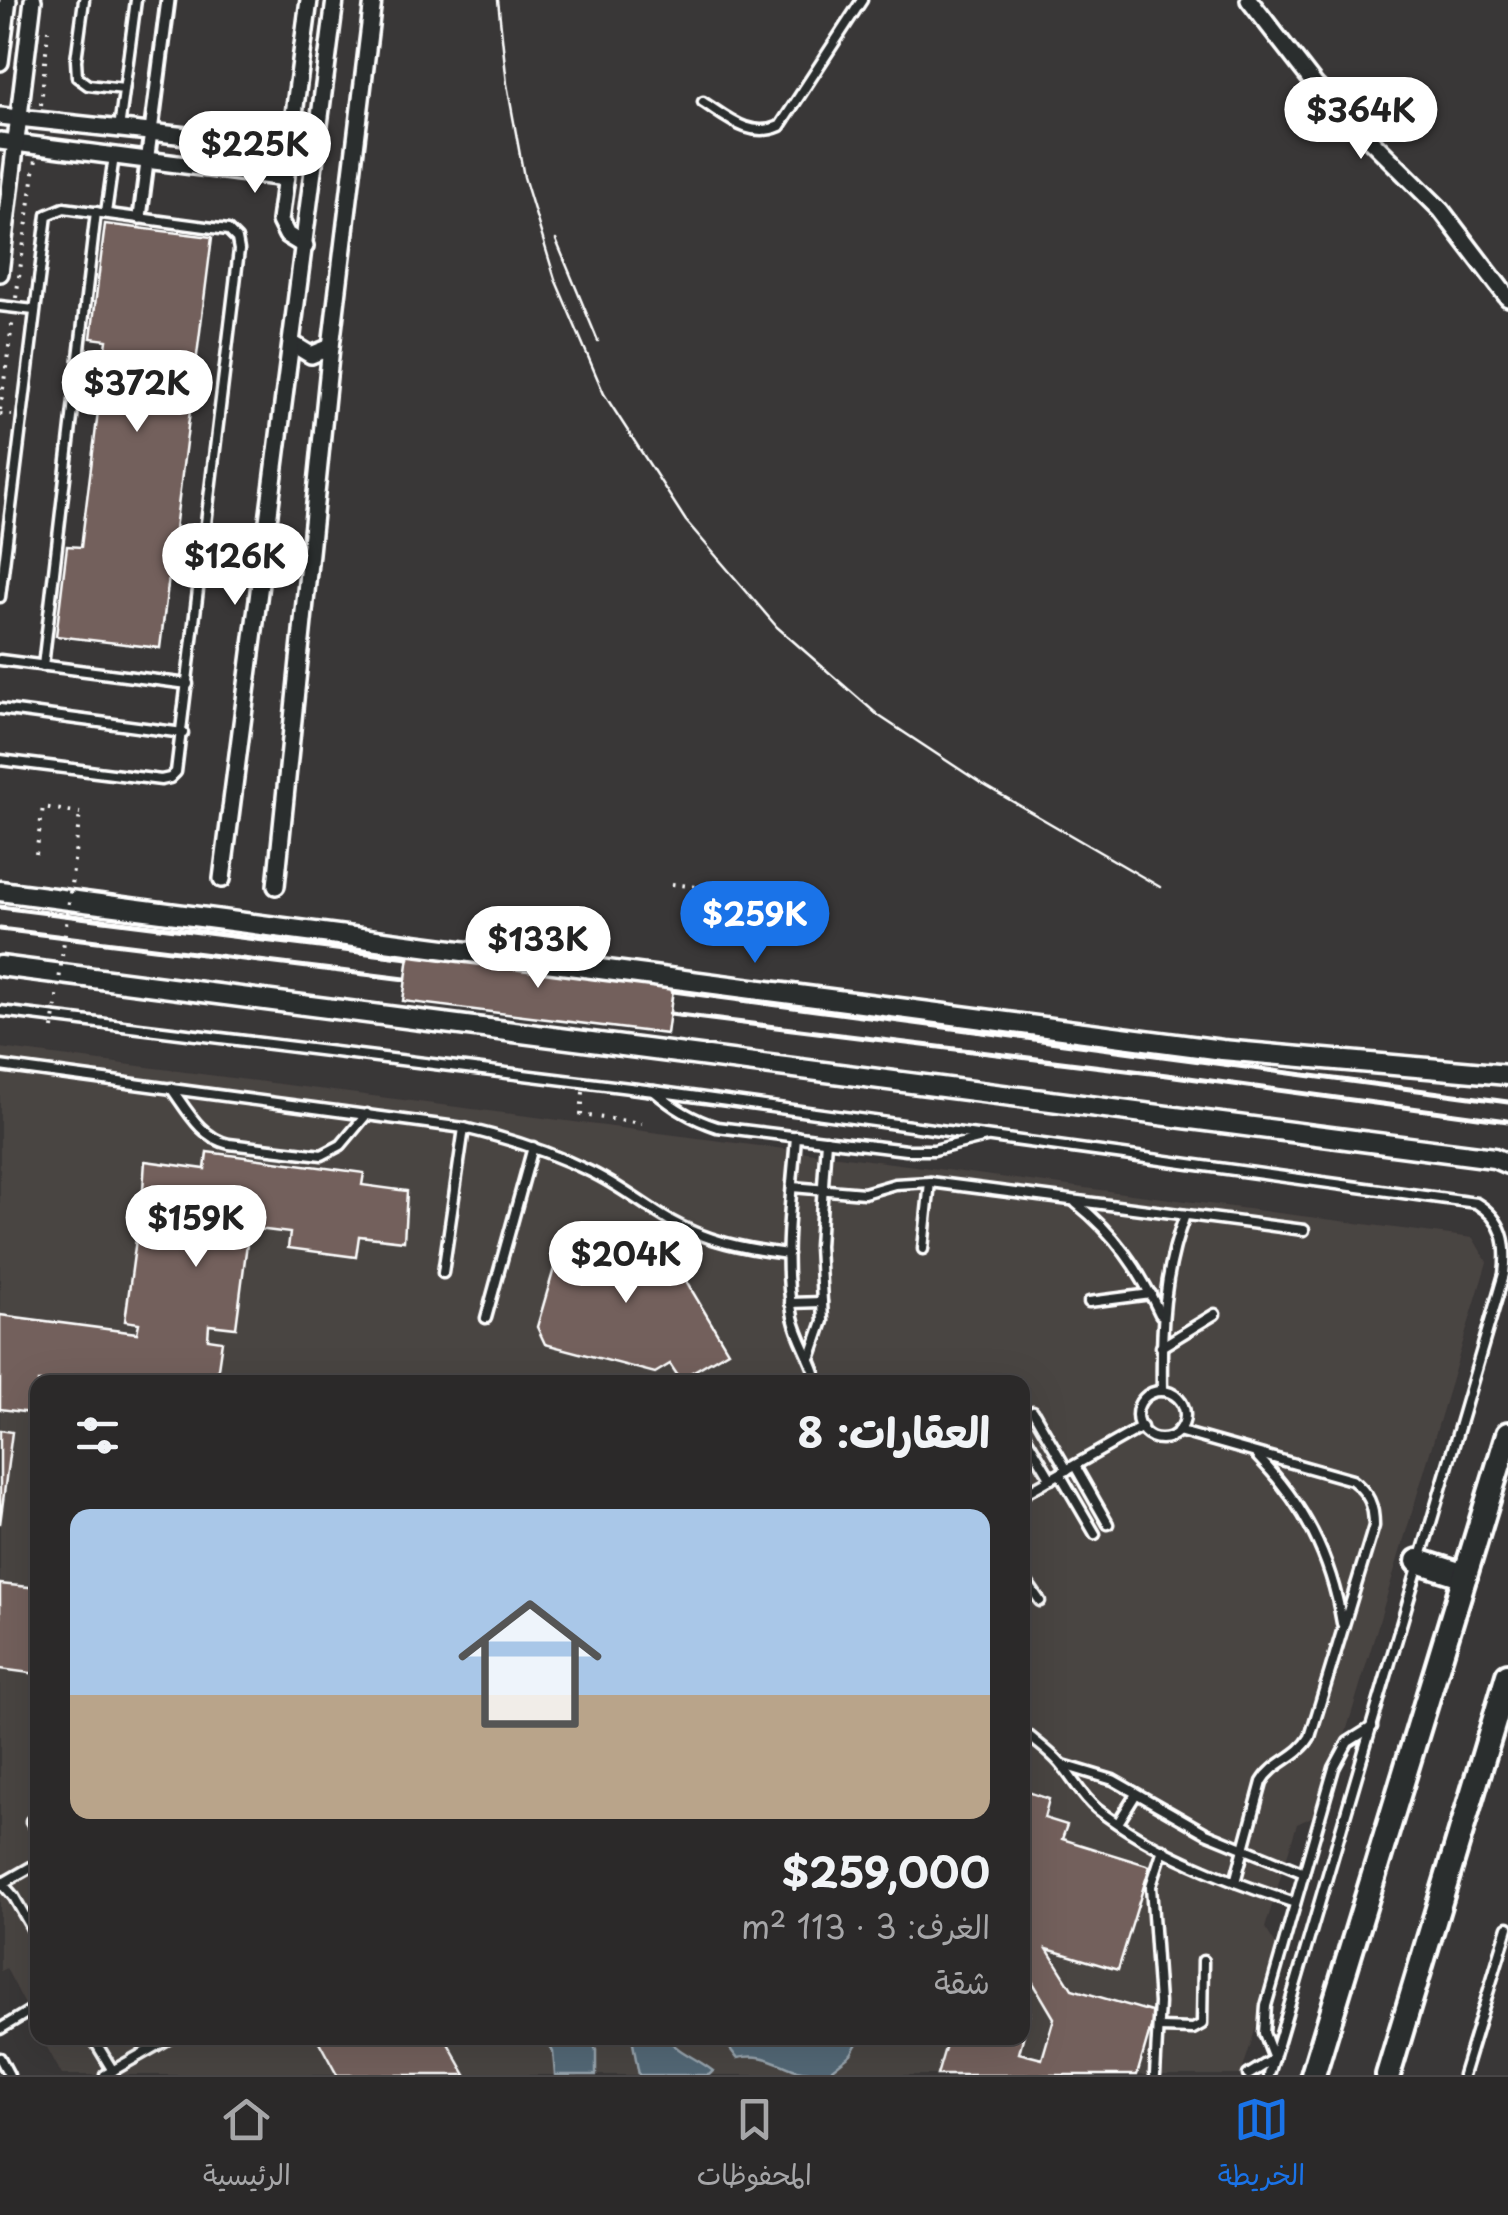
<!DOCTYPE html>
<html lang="ar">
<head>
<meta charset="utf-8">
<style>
  :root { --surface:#2b2929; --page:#333131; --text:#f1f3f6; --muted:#a6a6a8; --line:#474546; --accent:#1a73e8 }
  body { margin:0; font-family:"Playpen Sans","Playpen Sans Arabic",sans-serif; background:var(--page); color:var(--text); direction:rtl; height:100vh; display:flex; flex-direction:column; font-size:38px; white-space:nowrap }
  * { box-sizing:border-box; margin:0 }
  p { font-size:32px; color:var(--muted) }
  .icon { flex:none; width:55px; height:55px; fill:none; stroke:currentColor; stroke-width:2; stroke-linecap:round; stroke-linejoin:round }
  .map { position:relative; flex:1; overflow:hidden; direction:ltr }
  .drawer { position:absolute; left:30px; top:1375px; width:1000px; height:670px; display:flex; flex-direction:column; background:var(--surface); border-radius:20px; box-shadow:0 10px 40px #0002,0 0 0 2px var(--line); direction:rtl }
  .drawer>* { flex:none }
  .price { position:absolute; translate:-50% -85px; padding:0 22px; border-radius:35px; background:#fff; color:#222; font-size:32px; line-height:65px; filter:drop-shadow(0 2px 5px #0008) }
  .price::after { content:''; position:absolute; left:50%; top:60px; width:30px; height:22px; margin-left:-15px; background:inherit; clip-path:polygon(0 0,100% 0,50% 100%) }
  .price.selected { background:var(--accent); color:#fff }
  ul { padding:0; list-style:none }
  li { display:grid; align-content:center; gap:20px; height:530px; padding:0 40px }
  li span { display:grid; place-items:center; height:310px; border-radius:20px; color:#555 }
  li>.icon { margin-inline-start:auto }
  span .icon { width:180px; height:180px; fill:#fffc; stroke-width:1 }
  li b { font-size:42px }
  h2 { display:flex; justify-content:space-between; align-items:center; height:120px; padding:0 40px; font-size:42px }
  .menu { display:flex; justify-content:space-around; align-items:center; height:140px; border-top:2px solid var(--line); background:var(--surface); font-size:28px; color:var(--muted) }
  .menu a { display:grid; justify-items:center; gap:5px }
  .menu .selected { color:var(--accent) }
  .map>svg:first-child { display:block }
</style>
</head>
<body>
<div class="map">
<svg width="1508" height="2075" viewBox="0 0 1508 2075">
  <rect width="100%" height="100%" fill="#393737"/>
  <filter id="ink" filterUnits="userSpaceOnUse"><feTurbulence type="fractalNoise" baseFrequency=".01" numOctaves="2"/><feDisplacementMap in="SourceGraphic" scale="20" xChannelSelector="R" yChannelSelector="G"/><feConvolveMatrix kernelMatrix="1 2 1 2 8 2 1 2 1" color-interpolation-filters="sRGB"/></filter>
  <g filter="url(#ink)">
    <path fill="#4a4442" d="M0,1048L1473,1238L1487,1262L1322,1812L1297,1824L1265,1928L1280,1951L1241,2075H62L42,2038H1022V1382H38L37,2028L6,1968L0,1971Z"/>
    <g fill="#526776" stroke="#97a4ad" stroke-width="2.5">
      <path d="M546,2038H590L596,2050V2075H555L553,2052Z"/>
      <path d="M632,2038H667C679,2053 697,2058 713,2071L709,2075H639Z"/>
      <path d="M722,2038H860L851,2054L827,2073C816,2072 803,2073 793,2069C772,2061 762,2053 737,2058Z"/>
    </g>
    <g fill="#73615b" stroke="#fff" stroke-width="2.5">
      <path d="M105,224L212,237L160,648L56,636L67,546L81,547L107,340L91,338Z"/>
      <path d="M410,948L674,982L667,1034L403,1001Z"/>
      <path d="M207,1152L364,1173L362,1185L407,1191L404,1241L359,1236L356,1257L288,1248L290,1233L249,1228L236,1328L209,1325L208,1339L222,1341L216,1382H38V1414L0,1409V1315L137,1333L139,1323L125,1321L139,1217L155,1219L157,1205L142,1204L145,1161L205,1169Z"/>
      <path d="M567,1224L686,1258L682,1274L728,1351L680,1379L670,1364L655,1373L545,1344L537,1327Z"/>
      <path d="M0,1430L12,1432L0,1524Z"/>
      <path d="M0,1584L38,1588V1674L0,1669Z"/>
      <path d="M1022,1790L1049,1799L1044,1818L1067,1825L1062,1839L1150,1866L1118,1970L1047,1949L1072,1989L1155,2013L1137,2075H937L948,2038H1022V1998L1030,2012L1019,2053L1042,2059L1054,2018L1022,1964Z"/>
      <path d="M317,2038H445L466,2075H337Z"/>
    </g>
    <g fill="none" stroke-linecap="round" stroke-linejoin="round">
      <defs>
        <g id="service">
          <path d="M84,0L76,60L77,77L88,85L124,89"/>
          <path d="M703,102C728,118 750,139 780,126L862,0"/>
          <path d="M119,129L136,0"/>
          <path d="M106,213L114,156"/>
          <path d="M0,306L34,310"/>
          <path d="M0,597L47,215L64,208L228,230L237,239L239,250L176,772L170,778L161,780L0,760"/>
          <path d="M0,660L188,684"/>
          <path d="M43,666L96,212"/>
          <path d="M0,709L183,733"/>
          <path d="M0,1011L654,1091L1476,1203C1504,1220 1508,1244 1504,1274L1269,2075"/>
          <path d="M0,1066L464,1128C507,1138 548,1151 589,1171C617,1184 642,1204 669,1220C706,1241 745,1249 788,1254"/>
          <path d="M171,1088C187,1110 201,1138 229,1144L322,1155L341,1145L367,1114"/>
          <path d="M654,1091C674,1108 692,1119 717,1127L906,1150H934L986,1137"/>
          <path d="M796,1136C792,1195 781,1258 793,1317C798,1340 812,1359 818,1382"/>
          <path d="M792,1187L864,1193L895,1184L930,1182L1304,1230"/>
          <path d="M1076,1203C1115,1234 1139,1269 1160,1314"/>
          <path d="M923,1249L930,1182"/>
          <path d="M443,1273L464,1128"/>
          <path d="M1089,1302L1151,1294"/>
          <path d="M790,1303L822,1302"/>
          <path d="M486,1318L533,1147"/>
          <path d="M1161,1347L1215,1314"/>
          <path d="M811,1356L823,1321L819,1246L826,1140"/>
          <path d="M1162,1391C1161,1330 1163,1273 1185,1215"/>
          <circle cx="1161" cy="1415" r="24"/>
          <path d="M1033,1411L1067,1470"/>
          <path d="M1022,1430L1051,1479"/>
          <path d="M1178,1431L1352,1480C1369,1493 1374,1505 1374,1526L1310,1737C1298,1758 1274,1761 1262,1782L1235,1882"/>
          <path d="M1257,1456C1304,1504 1331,1557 1342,1623"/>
          <path d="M1075,1466L1108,1524"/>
          <path d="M1060,1474L1095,1534"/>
          <path d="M1022,1495L1142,1427"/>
          <path d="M1022,1575L1040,1601"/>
          <path d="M1022,1730C1035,1742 1053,1753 1063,1767C1075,1782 1082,1797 1097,1809C1154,1853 1227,1881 1295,1903"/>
          <path d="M1063,1765L1113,1780L1206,1833L1304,1873"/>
          <path d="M31,1821L38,1831"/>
          <path d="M1118,1823L1136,1794"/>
          <path d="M0,1881L14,1897L38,1939"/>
          <path d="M3,1883L38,1863"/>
          <path d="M1159,2028L1193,2029L1202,2024L1203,1961"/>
          <path d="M0,2029L38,2006"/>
          <path d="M93,2038L113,2071"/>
          <path d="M0,2058L9,2075"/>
          <path d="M105,2075L170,2038"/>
          <path d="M1155,2075L1159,2003L1151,1886L1163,1849"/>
          <path d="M1248,2075L1274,2059L1264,2033L1266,2006L1334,1768L1348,1742L1372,1727"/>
          <path d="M1463,2075L1508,1927"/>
        </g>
        <path id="pedestrian" d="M140,217L168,0"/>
        <g id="minor">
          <path d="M1249,0L1315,85L1441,210L1508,298"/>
          <path d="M0,62L8,0"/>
          <path d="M0,116L289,147"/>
          <path d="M0,141L285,178"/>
          <path d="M305,246L287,235L280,221L309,0"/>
          <path d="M0,273L33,0"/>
          <path d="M293,344L311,355L331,347"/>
          <path d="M222,879L335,0"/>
          <path d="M276,886L331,347L373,0"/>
        </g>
        <g id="tertiary">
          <path d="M0,891L1222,1050L1508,1075"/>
          <path d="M0,966L1494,1158L1508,1164"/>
        </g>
        <g id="primary">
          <path d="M1418,1561L1465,1576"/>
          <path d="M1313,2075L1508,1434"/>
          <path d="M1388,2075L1508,1675"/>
        </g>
      </defs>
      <use href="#service" stroke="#fff" stroke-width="15"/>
      <use href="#pedestrian" stroke="#fff" stroke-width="19"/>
      <use href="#minor" stroke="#fff" stroke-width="22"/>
      <use href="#tertiary" stroke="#fff" stroke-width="25"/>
      <use href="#primary" stroke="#fff" stroke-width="30"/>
      <g stroke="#fff" stroke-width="4" stroke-dasharray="2.5 8" stroke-linecap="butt">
        <path d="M41,105L48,30"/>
        <path d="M16,298L36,159"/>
        <path d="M0,410L13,318"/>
        <path d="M0,414L12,415"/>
        <path d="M36,854L43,807L80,813"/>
        <path d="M672,884L738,892L732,941"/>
        <path d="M583,1092L581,1115L642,1123"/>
      </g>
      <use href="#service" stroke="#2a2d2e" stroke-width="8"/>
      <use href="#pedestrian" stroke="#2a2d2e" stroke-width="11"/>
      <use href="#minor" stroke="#2a2d2e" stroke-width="15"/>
      <use href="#tertiary" stroke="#2a2d2e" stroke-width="18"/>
      <use href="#primary" stroke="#2a2d2e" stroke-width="22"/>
      <g stroke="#fff" stroke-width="2.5">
        <path d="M498,0L507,84L524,177L555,279L604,394L686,521L777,627L879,716L979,782L1160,887"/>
        <path d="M556,240L598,341"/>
      </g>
      <g stroke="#fff" stroke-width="5">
        <path d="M0,907L408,958"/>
        <path d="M0,929L405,979"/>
        <path d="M673,991L1508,1102"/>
        <path d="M670,1014L1167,1075L1508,1121"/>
      </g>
      <path stroke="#fff" stroke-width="4" stroke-dasharray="2.5 8" stroke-linecap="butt" d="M53,1029L80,813"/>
    </g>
  </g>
</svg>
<b class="price" style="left:1361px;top:162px">$364K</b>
<b class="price" style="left:255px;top:196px">$225K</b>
<b class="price" style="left:137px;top:435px">$372K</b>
<b class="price" style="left:235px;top:608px">$126K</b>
<b class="price selected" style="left:755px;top:966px">$259K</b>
<b class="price" style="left:538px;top:991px">$133K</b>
<b class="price" style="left:196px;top:1270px">$159K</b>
<b class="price" style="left:626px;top:1306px">$204K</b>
<section class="drawer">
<h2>العقارات: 8<svg class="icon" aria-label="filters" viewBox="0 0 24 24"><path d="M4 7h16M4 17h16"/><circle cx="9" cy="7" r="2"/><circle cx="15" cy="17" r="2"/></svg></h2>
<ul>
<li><span style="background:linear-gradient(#a9c7e8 60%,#b9a48a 0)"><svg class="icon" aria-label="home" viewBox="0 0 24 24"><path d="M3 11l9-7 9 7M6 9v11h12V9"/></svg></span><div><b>$259,000</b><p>الغرف: 3 · 113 m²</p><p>شقة</p></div></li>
</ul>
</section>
</div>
<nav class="menu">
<a class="selected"><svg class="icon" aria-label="map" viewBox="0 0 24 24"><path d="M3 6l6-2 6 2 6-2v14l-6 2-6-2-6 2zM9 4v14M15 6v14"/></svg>الخريطة</a>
<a><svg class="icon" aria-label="saved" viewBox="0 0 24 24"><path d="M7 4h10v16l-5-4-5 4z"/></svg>المحفوظات</a>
<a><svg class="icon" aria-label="home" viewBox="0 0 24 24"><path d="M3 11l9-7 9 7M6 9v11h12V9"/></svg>الرئيسية</a>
</nav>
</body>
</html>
